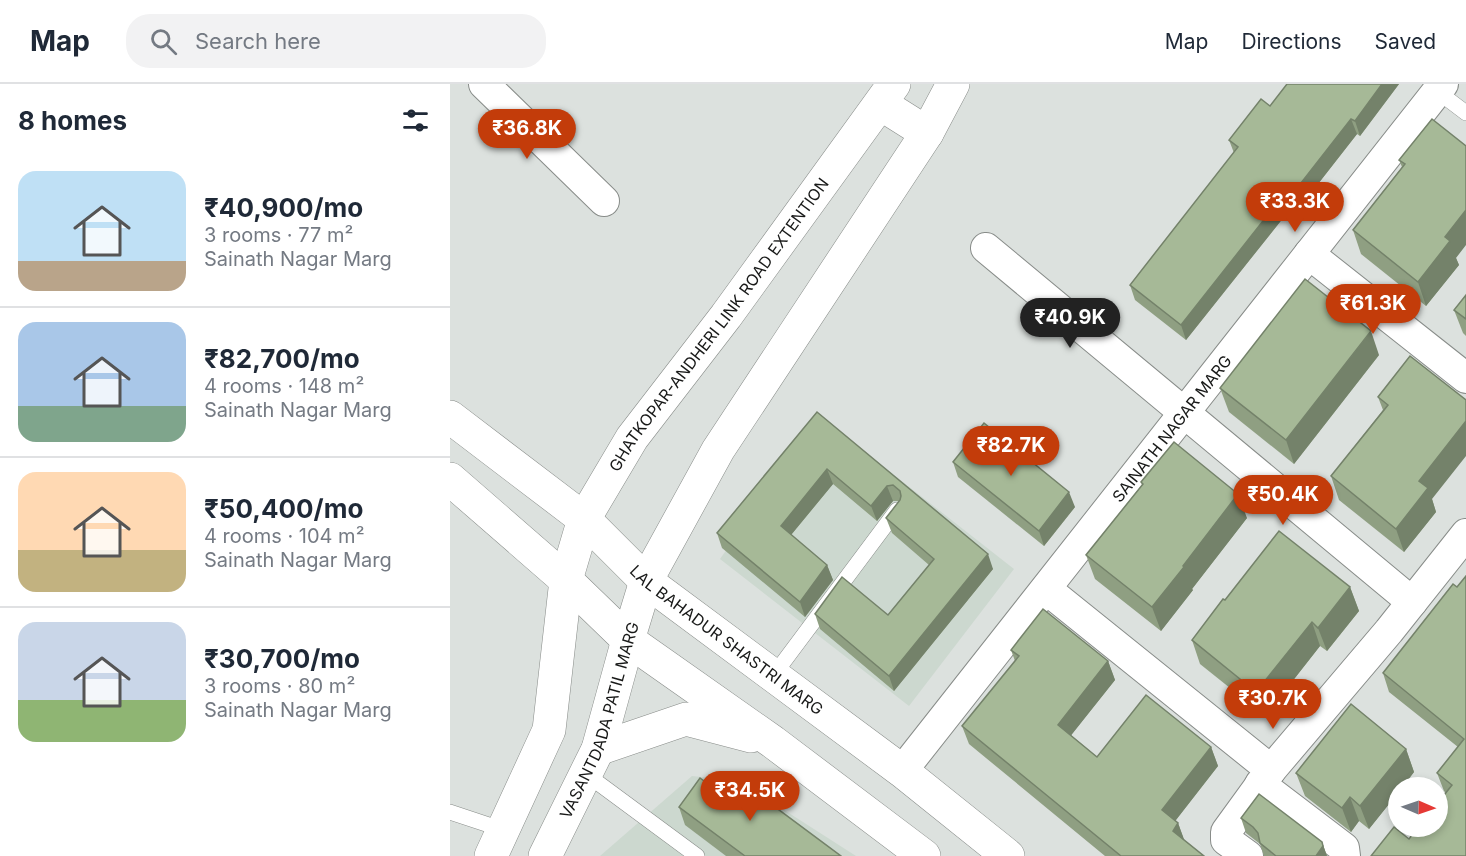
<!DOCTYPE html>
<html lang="en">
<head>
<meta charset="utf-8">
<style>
  :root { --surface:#fff; --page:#f2f2f3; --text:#1f2937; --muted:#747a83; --line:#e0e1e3; --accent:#c33c0a }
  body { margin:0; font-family:Inter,sans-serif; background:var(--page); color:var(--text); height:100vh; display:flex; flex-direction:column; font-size:22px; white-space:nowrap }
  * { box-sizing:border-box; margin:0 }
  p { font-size:20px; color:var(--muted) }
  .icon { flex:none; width:33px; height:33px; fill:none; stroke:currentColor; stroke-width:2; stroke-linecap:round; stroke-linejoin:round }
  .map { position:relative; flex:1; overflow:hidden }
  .details { display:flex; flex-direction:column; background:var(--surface); width:450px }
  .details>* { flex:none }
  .needle { width:39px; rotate:92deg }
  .controls { position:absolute; left:938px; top:693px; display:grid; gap:12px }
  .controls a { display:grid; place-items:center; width:60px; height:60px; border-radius:50%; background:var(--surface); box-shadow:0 3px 9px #0003; font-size:30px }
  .price { position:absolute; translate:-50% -51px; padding:0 14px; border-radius:21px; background:var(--accent); color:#fff; font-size:20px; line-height:39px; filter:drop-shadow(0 2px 3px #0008) }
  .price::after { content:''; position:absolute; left:50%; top:36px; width:18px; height:14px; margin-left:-9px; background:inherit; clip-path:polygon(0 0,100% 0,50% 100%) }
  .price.on { background:#222; color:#fff }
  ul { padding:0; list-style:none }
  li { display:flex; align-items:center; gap:18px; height:150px; padding:0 18px }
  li+li { border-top:2px solid var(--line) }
  li span { display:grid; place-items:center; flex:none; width:168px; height:120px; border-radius:18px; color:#555 }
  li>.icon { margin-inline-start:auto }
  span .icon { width:72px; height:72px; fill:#fffc; stroke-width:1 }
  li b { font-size:26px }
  h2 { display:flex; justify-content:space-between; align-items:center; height:72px; padding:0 18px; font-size:26px }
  header { display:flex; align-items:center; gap:36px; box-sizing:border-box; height:84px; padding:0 30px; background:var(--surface); border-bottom:2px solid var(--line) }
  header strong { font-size:28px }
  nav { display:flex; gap:33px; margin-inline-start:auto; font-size:21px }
  .search { width:420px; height:54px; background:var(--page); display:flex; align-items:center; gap:15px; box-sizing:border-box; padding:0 21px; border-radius:24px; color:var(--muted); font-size:22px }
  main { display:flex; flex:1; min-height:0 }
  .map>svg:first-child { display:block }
</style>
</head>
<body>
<header>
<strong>Map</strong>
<div class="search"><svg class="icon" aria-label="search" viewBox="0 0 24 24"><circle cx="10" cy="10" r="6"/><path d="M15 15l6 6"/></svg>Search here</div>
<nav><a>Map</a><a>Directions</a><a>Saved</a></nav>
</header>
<main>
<section class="details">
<h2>8 homes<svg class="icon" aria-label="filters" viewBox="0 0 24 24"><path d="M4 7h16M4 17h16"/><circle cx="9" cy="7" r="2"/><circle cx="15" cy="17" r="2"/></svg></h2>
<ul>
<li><span style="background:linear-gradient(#bfe0f5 75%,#b9a48a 0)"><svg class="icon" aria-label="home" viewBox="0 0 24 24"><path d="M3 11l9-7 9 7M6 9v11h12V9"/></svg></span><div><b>₹40,900/mo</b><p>3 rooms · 77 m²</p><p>Sainath Nagar Marg</p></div></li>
<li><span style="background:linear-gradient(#a9c7e8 70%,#7fa58c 0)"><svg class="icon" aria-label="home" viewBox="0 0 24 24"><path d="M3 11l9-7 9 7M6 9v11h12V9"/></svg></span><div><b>₹82,700/mo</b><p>4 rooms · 148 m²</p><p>Sainath Nagar Marg</p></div></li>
<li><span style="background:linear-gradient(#ffd9b3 65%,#c2b280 0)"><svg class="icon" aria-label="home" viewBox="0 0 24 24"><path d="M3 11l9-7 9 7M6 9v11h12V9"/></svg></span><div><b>₹50,400/mo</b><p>4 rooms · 104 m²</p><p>Sainath Nagar Marg</p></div></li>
<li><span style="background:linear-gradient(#c9d6e8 65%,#8fb573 0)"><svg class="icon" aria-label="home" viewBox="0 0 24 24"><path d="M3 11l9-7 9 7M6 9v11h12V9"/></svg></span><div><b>₹30,700/mo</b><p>3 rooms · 80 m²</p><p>Sainath Nagar Marg</p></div></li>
</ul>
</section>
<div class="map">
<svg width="1016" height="772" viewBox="0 0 1016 772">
  <rect width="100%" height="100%" fill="#dce1de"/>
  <g fill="#ccd8cf">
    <path d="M370,333L564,485L459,622L270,475Z"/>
    <path d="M242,692L289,697L406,772H150Z"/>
  </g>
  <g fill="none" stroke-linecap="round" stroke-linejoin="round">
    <defs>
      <g id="lane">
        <path d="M987,7L1016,29"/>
        <path d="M323,592L447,426"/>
        <path d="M136,690L247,772"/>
        <path d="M0,728L54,746"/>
      </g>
      <g id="street">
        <path d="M34,0L154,117"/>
        <path d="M536,164L962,518"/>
        <path d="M859,170L1016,294"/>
        <path d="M596,505L821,686L939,547L1016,450"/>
        <path id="s1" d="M452,687L993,0"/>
        <path d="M810,700L894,764L895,772"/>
        <path d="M798,772L776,756V748L821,686"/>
      </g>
      <g id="primary">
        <path d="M431,20L477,49"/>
        <path id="s2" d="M0,333L134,435L196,497L452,687L558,772"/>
        <path d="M0,395L116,496L178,556L323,658L474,772"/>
        <path d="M148,665L236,635L301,652"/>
        <path id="s3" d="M41,772L99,646L116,496L134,435L182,354L276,232L444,0"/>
        <path id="s4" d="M95,772L148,665L178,556L196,497L268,366L477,49L503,0"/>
      </g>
    </defs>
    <use href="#lane" stroke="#888c89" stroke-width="16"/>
    <use href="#street" stroke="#888c89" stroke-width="32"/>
    <use href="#primary" stroke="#888c89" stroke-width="34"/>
    <use href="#lane" stroke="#fff" stroke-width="15"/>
    <use href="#street" stroke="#fff" stroke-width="30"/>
    <use href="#primary" stroke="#fff" stroke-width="33"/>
  </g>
  <g fill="#8f9f82">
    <path d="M837,0H949L910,52L907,50L850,123L845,119L736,256L685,216L680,201L784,69L779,56L820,22Z"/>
    <path d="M1016,62L1006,174L1009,181L976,222L911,170L903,146L952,83L949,76Z"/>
    <path d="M1016,211V252L1013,249L1004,226Z"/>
    <path d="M929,271L844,380L779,328L770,304Z"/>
    <path d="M960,272L982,415L986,428L954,468L889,416L881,392L933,326L928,313Z"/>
    <path d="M367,328L543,485L444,607L370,545L365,530L438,531L479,481L442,449L436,434L449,417H443L427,437L383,400L341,451L377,481L383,496L355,533L272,464L267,449Z"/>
    <path d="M503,378L625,423L594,462L508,393Z"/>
    <path d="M691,398L797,434L742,505L743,506L711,547L645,495L636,471L692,401Z"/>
    <path d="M1016,492V772L959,755L996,709L994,707L987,689L1008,663L939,608L933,589L1007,503Z"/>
    <path d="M900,503L909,527L877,567L870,562L815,632L750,580L742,556L775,516Z"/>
    <path d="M561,566L658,577L665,596L621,651L647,673L761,663L768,682L725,737L728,739L734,756L754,772H655L519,660L512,642L565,577Z"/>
    <path d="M956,665L964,688L919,745L909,737L901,748L855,712L846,689Z"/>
    <path d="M269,708L391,772H276L235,741L229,723Z"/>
    <path d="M791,734L872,758L877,772H814L810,760L796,749Z"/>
  </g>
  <g fill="#74826a">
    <path d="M932,0H949L910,52L905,37Z"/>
    <path d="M901,35L907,50L850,123L844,108Z"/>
    <path d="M839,104L845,119L736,256L731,241Z"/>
    <path d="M1016,126V161L1006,174L1009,181L976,222L968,198L995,153Z"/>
    <path d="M921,247L929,271L844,380L836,356Z"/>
    <path d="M1016,337V372L982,415L986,428L954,468L946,445L969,397Z"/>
    <path d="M377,385L383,400L336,457L331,442Z"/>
    <path d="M437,402L443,417L427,437L421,422Z"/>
    <path d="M619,408L625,423L594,462L589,447Z"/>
    <path d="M788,410L797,434L742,505L743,506L711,547L702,523Z"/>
    <path d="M538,470L543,485L444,607L439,592Z"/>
    <path d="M377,481L383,496L355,533L350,518Z"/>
    <path d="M900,503L909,527L877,567L868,544Z"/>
    <path d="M862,538L870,562L815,632L806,608Z"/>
    <path d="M658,577L665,596L615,659L608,641Z"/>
    <path d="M761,663L768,682L719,745L712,726Z"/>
    <path d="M956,665L964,688L952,704H948V709L919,745L910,722Z"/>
    <path d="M900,713L909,737L901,748L892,724Z"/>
    <path d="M728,739L735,758L723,747Z"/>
    <path d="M872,758L877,772H866Z"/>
  </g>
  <g fill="#a6b997" stroke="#74826a" stroke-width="1.5">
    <path d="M837,0H932L905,37L901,35L844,108L839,104L731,241L680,201L788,63L779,56L811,15L820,22Z"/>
    <path d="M982,35L1016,62V126L995,153L1000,157L968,198L903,146L955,80L949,76Z"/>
    <path d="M855,195L921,247L836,356L770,304Z"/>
    <path d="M1016,211V235L1004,226Z"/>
    <path d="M960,272L1016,316V337L969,397L978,404L946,445L881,392L938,321L928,313Z"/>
    <path d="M367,328L538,470L439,592L365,530L392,493L438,531L484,475L436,434L450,416L451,412L450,407L443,401L437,402L421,422L377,385L331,442L377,481L350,518L267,449Z"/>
    <path d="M534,339L619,408L589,447L503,378Z"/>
    <path d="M724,358L788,410L733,482L734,483L702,523L636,471L693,400L691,398Z"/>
    <path d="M829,447L900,503L868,544L862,538L806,608L742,556L773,515L775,516Z"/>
    <path d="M1016,492V772H921L944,743L959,755L969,742H987V720L1002,701L987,689L1014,655L933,589L1003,500L1007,503Z"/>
    <path d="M593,525L658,577L608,641L647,673L696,611L761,663L712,726L728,739L723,747L754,772H671L512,642L569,572L561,566Z"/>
    <path d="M901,620L956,665L910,722L900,713L892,724L846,689Z"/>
    <path d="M282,691L391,772H295L229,723L250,694L269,708Z"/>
    <path d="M809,710L872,758L873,762L866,772H826L810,759L808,749L803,743L791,734Z"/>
  </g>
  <g text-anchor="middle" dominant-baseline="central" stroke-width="4.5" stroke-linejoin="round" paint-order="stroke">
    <g font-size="16" fill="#181918" stroke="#fff">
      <text stroke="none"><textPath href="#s3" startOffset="590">GHATKOPAR-ANDHERI LINK ROAD EXTENTION</textPath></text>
      <text stroke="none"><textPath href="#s1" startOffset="436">SAINATH NAGAR MARG</textPath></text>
      <text stroke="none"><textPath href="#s2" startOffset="356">LAL BAHADUR SHASTRI MARG</textPath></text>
      <text stroke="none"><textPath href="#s4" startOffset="147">VASANTDADA PATIL MARG</textPath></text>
    </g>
  </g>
</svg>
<div class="controls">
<a><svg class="needle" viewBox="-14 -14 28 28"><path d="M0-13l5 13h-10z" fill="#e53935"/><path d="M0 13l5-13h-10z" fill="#747a83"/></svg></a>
</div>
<b class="price" style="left:77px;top:76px">₹36.8K</b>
<b class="price" style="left:845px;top:149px">₹33.3K</b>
<b class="price" style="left:923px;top:251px">₹61.3K</b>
<b class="price on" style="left:620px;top:265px">₹40.9K</b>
<b class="price" style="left:561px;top:393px">₹82.7K</b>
<b class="price" style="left:833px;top:442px">₹50.4K</b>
<b class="price" style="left:823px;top:646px">₹30.7K</b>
<b class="price" style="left:300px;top:738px">₹34.5K</b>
</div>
</main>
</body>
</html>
